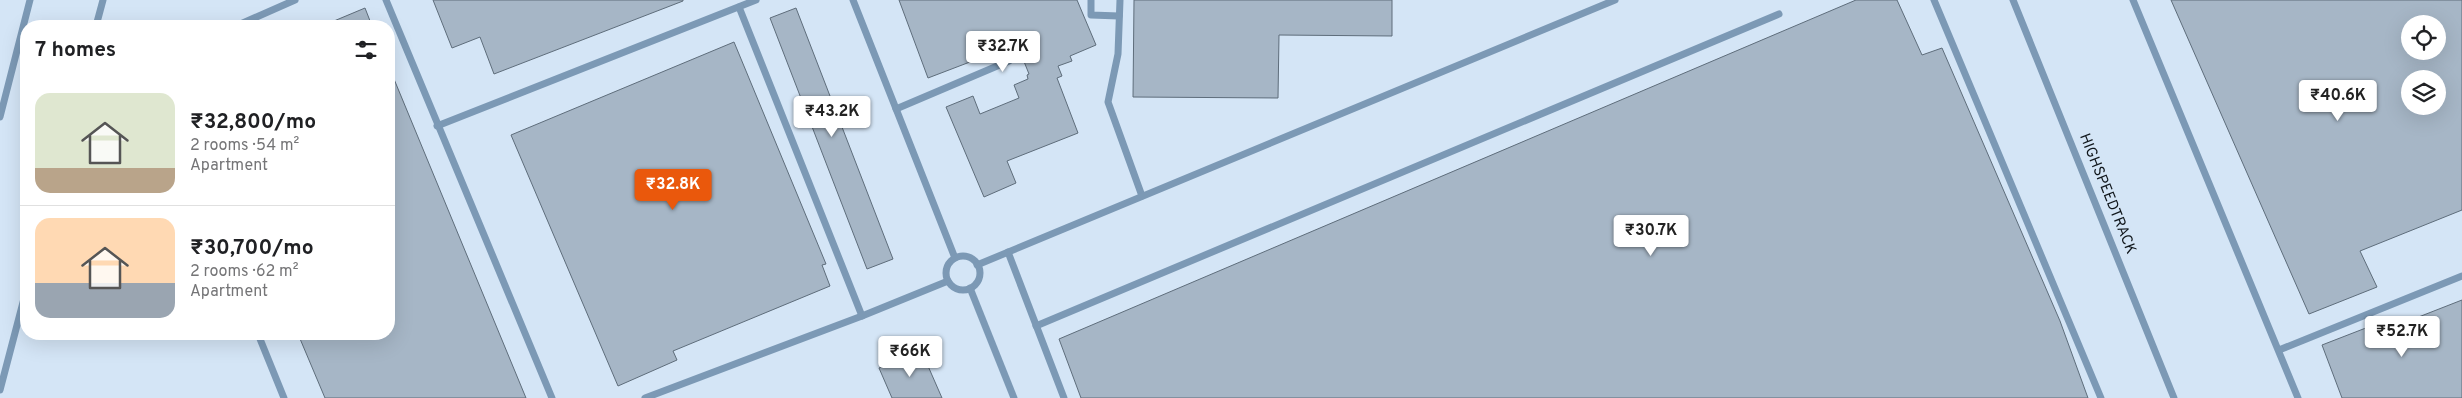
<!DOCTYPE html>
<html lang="en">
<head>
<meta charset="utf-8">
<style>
  :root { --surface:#fff; --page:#f6f6f6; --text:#202124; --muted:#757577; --line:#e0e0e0; --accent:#ea580c }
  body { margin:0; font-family:Overpass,sans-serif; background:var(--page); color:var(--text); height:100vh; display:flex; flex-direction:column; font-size:19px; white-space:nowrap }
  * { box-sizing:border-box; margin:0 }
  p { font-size:16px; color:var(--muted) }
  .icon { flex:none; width:28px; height:28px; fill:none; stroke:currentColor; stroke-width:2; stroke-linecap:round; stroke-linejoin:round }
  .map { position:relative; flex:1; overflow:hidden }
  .details { position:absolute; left:20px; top:20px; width:375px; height:320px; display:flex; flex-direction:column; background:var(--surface); border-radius:20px; box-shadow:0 5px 20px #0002 }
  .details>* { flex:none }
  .tools { position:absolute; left:2401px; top:15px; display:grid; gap:10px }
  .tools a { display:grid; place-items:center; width:45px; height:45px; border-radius:50%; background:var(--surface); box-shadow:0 5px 20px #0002; font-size:25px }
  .price { position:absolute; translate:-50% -42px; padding:0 11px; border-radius:5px; background:#fff; color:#222; font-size:16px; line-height:32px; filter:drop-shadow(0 1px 2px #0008) }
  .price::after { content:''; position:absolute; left:50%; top:30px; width:15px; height:11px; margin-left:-8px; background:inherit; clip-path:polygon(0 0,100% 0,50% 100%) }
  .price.on { background:var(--accent); color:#fff }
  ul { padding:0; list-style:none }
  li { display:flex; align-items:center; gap:15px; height:125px; padding:0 15px }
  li+li { border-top:1px solid var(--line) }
  li span { display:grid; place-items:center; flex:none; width:140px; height:100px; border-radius:15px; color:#555 }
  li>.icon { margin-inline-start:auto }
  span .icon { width:60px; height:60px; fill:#fffc; stroke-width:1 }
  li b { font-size:21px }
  h2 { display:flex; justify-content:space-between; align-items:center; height:60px; padding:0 15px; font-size:21px }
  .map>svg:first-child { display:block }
</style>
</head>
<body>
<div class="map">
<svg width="2462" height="398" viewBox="0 0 2462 398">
  <rect width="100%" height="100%" fill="#d4e5f6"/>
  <g fill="#a6b6c6" stroke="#5e6d7b" fill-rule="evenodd">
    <path d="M433,0H683V1L494,74L480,37L452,48Z"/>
    <path d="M899,0H1077L1096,45L1070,56L1072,61L1058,66L1062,76L1057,78L1078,133L1007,161L1016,183L984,197L946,107L973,96L980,114L1019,98L1014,85L1028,79L1027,75L1029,74L1017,44L928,78Z"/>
    <path d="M1134,0H1392V36L1279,35L1278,98L1133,97Z"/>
    <path d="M1856,0H1897L1922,55L1942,48L2060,321L2088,398H1081L1059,339Z"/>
    <path d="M2171,0H2462V210L2360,251L2377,287L2309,314ZM2410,24H2438V51H2410ZM2410,79H2438V106H2410Z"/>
    <path d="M365,8L372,26H322Z"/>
    <path d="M796,8L893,259L867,269L770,18Z"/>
    <path d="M734,42L826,264L822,265L830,286L673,351L677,360L618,386L511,135Z"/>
    <path d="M389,67L526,398H325L298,334H389Z"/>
    <path d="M2462,300V398H2342L2322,345L2389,319L2416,318Z"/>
    <path d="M921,350L942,398H892L879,368Z"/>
  </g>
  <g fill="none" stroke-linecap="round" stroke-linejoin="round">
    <g stroke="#7c99b5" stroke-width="7">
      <path d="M386,0L552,398"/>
      <path d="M853,0L955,258"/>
      <path d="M1091,0V15L1119,16"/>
      <path d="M1120,0L1118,54L1108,102L1142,196"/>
      <path d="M1934,0L2101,398"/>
      <path d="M2013,0L2174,398"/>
      <path d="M2133,0L2298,398"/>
      <path d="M739,7L862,316"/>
      <path d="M96,26L103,0"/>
      <path d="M236,26L295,0"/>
      <path d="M896,109L1009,61"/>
      <path d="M0,117L30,0"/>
      <path d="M437,126L756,0"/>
      <path d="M1008,252L1064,398"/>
      <circle cx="963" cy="273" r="17"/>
      <path d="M977,265L1615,0"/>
      <path d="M970,288L1014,398"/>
      <path d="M1036,326L1779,14"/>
      <path d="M258,334L284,398"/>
      <path d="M2279,350L2462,276"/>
      <path d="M0,390L26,291"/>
      <path d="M645,398L862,316L948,281"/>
    </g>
  </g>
  <g text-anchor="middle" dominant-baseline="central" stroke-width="5" stroke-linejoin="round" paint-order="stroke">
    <g font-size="15" fill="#10161b" stroke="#d4e5f6">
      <text transform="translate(2107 194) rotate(68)">HIGHSPEEDTRACK</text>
    </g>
  </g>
</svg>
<div class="tools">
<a><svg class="icon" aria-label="locate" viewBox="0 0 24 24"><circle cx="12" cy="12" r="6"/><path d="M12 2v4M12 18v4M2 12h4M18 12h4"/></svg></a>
<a><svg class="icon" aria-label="layers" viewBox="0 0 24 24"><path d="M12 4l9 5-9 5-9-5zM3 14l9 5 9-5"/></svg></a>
</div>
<b class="price" style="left:1003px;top:73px">₹32.7K</b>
<b class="price" style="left:2338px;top:122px">₹40.6K</b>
<b class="price" style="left:832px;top:138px">₹43.2K</b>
<b class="price on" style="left:673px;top:211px">₹32.8K</b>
<b class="price" style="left:1651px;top:257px">₹30.7K</b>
<b class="price" style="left:2402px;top:358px">₹52.7K</b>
<b class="price" style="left:910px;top:378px">₹66K</b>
<section class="details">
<h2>7 homes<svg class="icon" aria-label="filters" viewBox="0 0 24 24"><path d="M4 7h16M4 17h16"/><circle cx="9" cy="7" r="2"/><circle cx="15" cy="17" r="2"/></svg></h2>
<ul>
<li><span style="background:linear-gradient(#dfe7d0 75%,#b9a48a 0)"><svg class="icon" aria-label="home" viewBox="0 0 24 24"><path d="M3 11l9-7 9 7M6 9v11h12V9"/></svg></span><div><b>₹32,800/mo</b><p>2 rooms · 54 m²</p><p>Apartment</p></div></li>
<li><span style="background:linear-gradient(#ffd9b3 65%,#9aa5b1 0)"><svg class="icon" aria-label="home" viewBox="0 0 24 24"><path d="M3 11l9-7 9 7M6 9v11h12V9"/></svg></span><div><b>₹30,700/mo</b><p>2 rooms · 62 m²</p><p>Apartment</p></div></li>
</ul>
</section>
</div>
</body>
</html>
